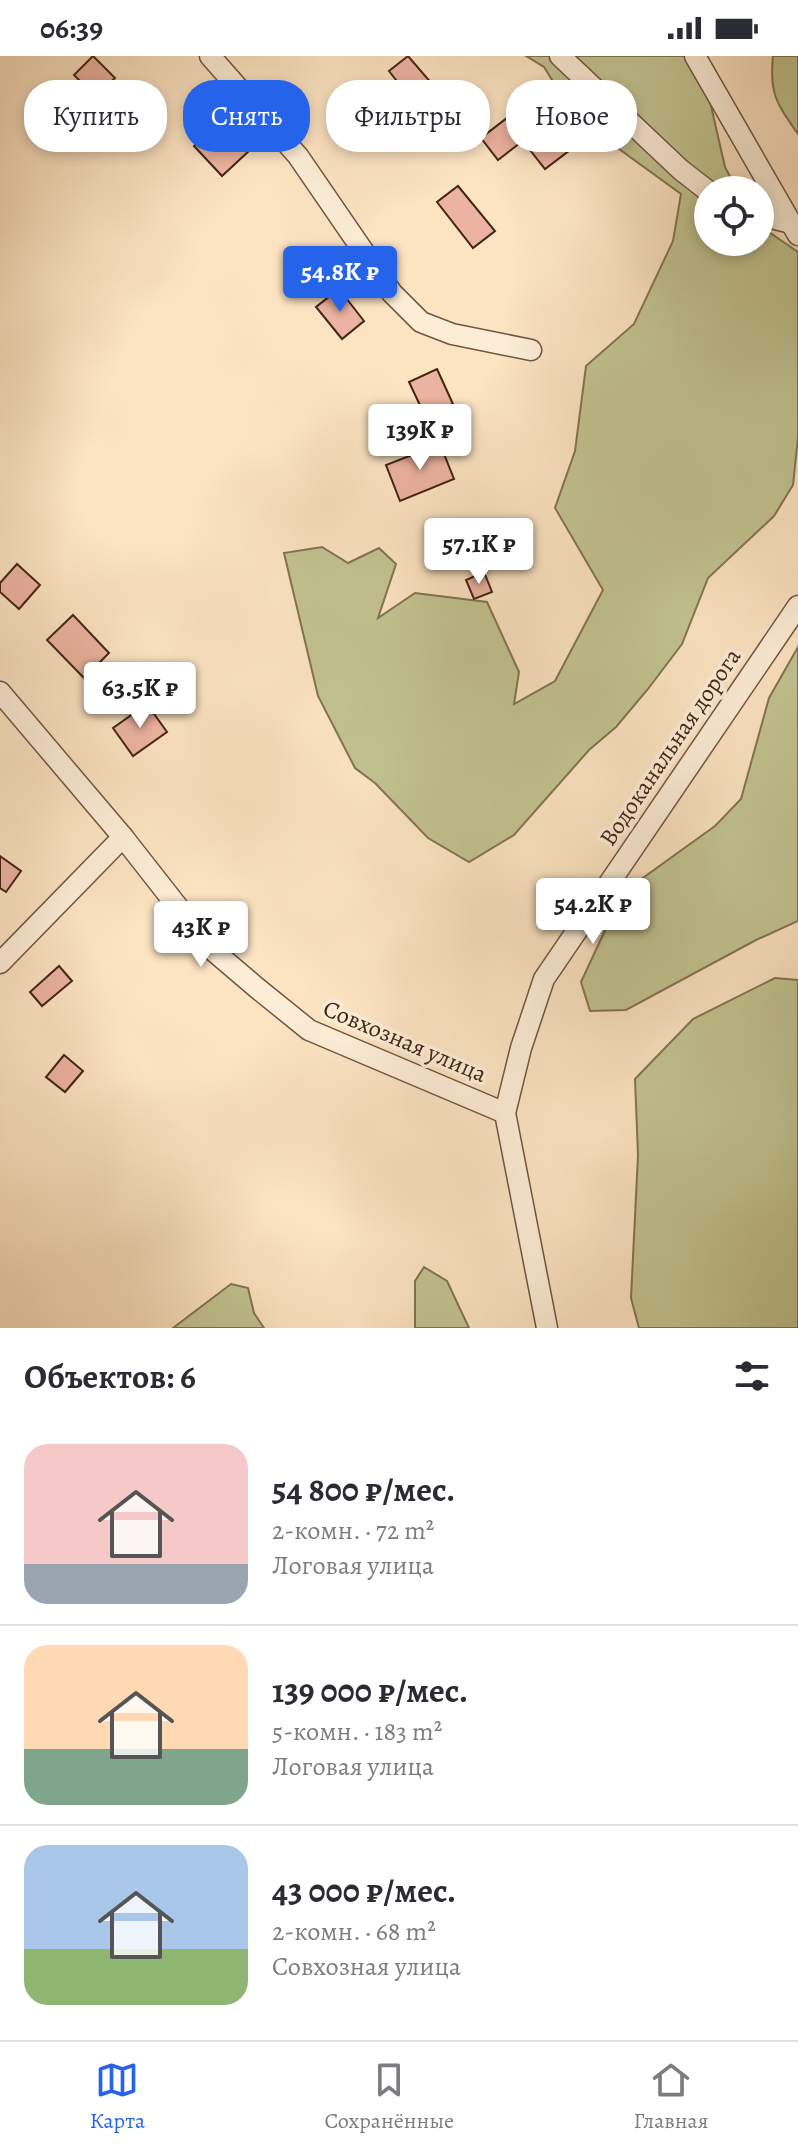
<!DOCTYPE html>
<html lang="ru">
<head>
<meta charset="utf-8">
<style>
  :root { --surface:#fff; --page:#f2f2f3; --text:#2b2b33; --muted:#7c7c81; --line:#e1e1e2; --accent:#2563eb }
  body { margin:0; font-family:Alegreya,serif; background:var(--page); color:var(--text); height:100vh; display:flex; flex-direction:column; font-size:30px; white-space:nowrap }
  * { box-sizing:border-box; margin:0 }
  p { font-size:26px; color:var(--muted) }
  .icon { flex:none; width:44px; height:44px; fill:none; stroke:currentColor; stroke-width:2; stroke-linecap:round; stroke-linejoin:round }
  .map { position:relative; height:1272px; overflow:hidden }
  .panel { display:flex; flex-direction:column; background:var(--surface); flex:1 }
  .panel>* { flex:none }
  .banner { position:absolute; left:24px; top:24px; width:750px; height:72px; display:flex; gap:16px }
  .tools { position:absolute; left:694px; top:120px; display:grid; gap:16px }
  .tools a { display:grid; place-items:center; width:80px; height:80px; border-radius:50%; background:var(--surface); box-shadow:0 4px 12px #0003; font-size:40px }
  .price { position:absolute; translate:-50% -68px; padding:0 18px; border-radius:8px; background:#fff; color:#222; font-size:26px; line-height:52px; filter:drop-shadow(0 2px 4px #0008) }
  .price::after { content:''; position:absolute; left:50%; top:48px; width:24px; height:18px; margin-left:-12px; background:inherit; clip-path:polygon(0 0,100% 0,50% 100%) }
  .price.on { background:var(--accent); color:#fff }
  ul { padding:0; list-style:none }
  li { display:flex; align-items:center; gap:24px; height:200px; padding:0 24px }
  li+li { border-top:2px solid var(--line) }
  li span { display:grid; place-items:center; flex:none; width:224px; height:160px; border-radius:24px; color:#555 }
  li>.icon { margin-inline-start:auto }
  span .icon { width:96px; height:96px; fill:#fffc; stroke-width:1 }
  li b { font-size:34px }
  h2 { display:flex; justify-content:space-between; align-items:center; height:96px; padding:0 24px; font-size:34px }
  .chip { padding:0 28px; border-radius:32px; background:var(--surface); box-shadow:0 4px 12px #0003; font-size:28px; line-height:72px }
  .chip.on { background:var(--accent); color:#fff }
  .status { display:flex; justify-content:space-between; align-items:center; height:56px; padding:0 40px; background:var(--surface); direction:ltr }
  .status svg { height:22px; fill:currentColor }
  .dock { display:flex; justify-content:space-around; align-items:center; height:112px; border-top:2px solid var(--line); background:var(--surface); font-size:22px; color:var(--muted) }
  .dock a { display:grid; justify-items:center; gap:4px }
  .dock .on { color:var(--accent) }
  .map>svg:first-child { display:block }
</style>
</head>
<body>
<div class="status"><b>06:39</b><svg viewBox="0 0 49 12"><path d="M0 12V9h3v3zM5 12V6h3v6zM10 12V3h3v9zM15 12V0h3v12zM26 1h20v11H26zM47 4h2v5h-2z"/></svg></div>
<div class="map">
<svg width="798" height="1272" viewBox="0 0 798 1272">
  <rect width="100%" height="100%" fill="#fce3c2"/>
  <filter id="stains"><feTurbulence type="fractalNoise" baseFrequency=".0025" numOctaves="4"/><feColorMatrix values="0 0 0 0 .2 0 0 0 0 .09 0 0 0 0 .02 0 0 0 .5 -.17"/></filter>
  <radialGradient id="worn" r=".72"><stop offset=".6" stop-color="#630" stop-opacity="0"/><stop offset="1" stop-color="#630" stop-opacity=".3"/></radialGradient>
  <g fill="#c2c391" stroke="#827453" stroke-width="2">
    <path d="M526,0H685L706,28L725,111L737,134H708V186H760V170L798,196V381L793,429L774,460L708,522L682,588L648,633L616,671L589,694L514,779L469,806L428,782L375,727L355,712L318,640L284,497L322,491L348,507L379,492L396,508L378,562L415,537L487,546L519,616L514,648L555,625L603,534L555,452L575,395L586,310L634,268L673,185L681,138L575,61L544,11Z"/>
    <path d="M773,0H798V78C777,48 769,38 773,0Z"/>
    <path d="M798,591V865L756,884L626,954L590,955L581,926L606,872L640,824L715,770L741,743L769,642Z"/>
    <path d="M775,922L798,924V1272H639L631,1242L638,1099L635,1023L693,963Z"/>
    <path d="M424,1211L447,1225L469,1272H415V1225Z"/>
    <path d="M231,1228L248,1232L254,1257L264,1272H173Z"/>
  </g>
  <g fill="#edb3a1" stroke="#412615" stroke-width="2">
    <path d="M93,0L115,22L96,41L74,19Z"/>
    <path d="M408,0L446,44L425,61L389,15Z"/>
    <path d="M516,55L533,77L498,104L481,82Z"/>
    <path d="M248,57L267,78L222,120L194,90L221,65L230,75Z"/>
    <path d="M555,75L570,94L545,113L530,94Z"/>
    <path d="M458,130L495,175L473,192L437,146Z"/>
    <path d="M339,233L364,265L342,283L316,251Z"/>
    <path d="M437,313L453,348L425,360L409,326Z"/>
    <path d="M440,388L454,423L400,445L386,409Z"/>
    <path d="M17,508L40,529L19,553L0,536V527Z"/>
    <path d="M484,516L492,536L474,543L466,524Z"/>
    <path d="M73,559L109,597L84,622L47,584Z"/>
    <path d="M147,648L167,676L133,700L113,672Z"/>
    <path d="M0,800L21,815L6,836L0,832Z"/>
    <path d="M59,910L72,925L42,950L30,936Z"/>
    <path d="M64,999L83,1015L65,1036L46,1021Z"/>
  </g>
  <g fill="none" stroke-linecap="round" stroke-linejoin="round">
    <defs>
      <g id="minor">
        <path d="M210,0L298,100L392,237L421,266L452,278L531,294"/>
        <path d="M560,0L681,114L708,135"/>
        <path d="M695,0L798,179"/>
        <path d="M760,159L791,167"/>
        <path d="M0,636L123,781L210,892L257,932L309,974L505,1057"/>
        <path d="M0,907L123,781"/>
        <path d="M547,1272L505,1057L521,992L544,923L798,550"/>
      </g>
    </defs>
    <use href="#minor" stroke="#705540" stroke-width="23"/>
    <use href="#minor" stroke="#fdedd7" stroke-width="20"/>
  </g>
  <g text-anchor="middle" dominant-baseline="central" stroke-width="7" stroke-linejoin="round" paint-order="stroke">
    <g font-size="24" fill="#412615" stroke="#fdedd7">
      <text transform="translate(670 691) rotate(-56)">Водоканальная дорога</text>
      <text transform="translate(405 985) rotate(23)">Совхозная улица</text>
    </g>
  </g>
  <rect width="100%" height="100%" filter="url(#stains)"/>
  <rect width="100%" height="100%" fill="url(#worn)"/>
</svg>
<div class="tools">
<a><svg class="icon" aria-label="locate" viewBox="0 0 24 24"><circle cx="12" cy="12" r="6"/><path d="M12 2v4M12 18v4M2 12h4M18 12h4"/></svg></a>
</div>
<b class="price on" style="left:340px;top:258px">54.8K ₽</b>
<b class="price" style="left:420px;top:416px">139K ₽</b>
<b class="price" style="left:479px;top:530px">57.1K ₽</b>
<b class="price" style="left:140px;top:674px">63.5K ₽</b>
<b class="price" style="left:593px;top:890px">54.2K ₽</b>
<b class="price" style="left:201px;top:913px">43K ₽</b>
<div class="banner">
<a class="chip">Купить</a>
<a class="chip on">Снять</a>
<a class="chip">Фильтры</a>
<a class="chip">Новое</a>
</div>
</div>
<section class="panel">
<h2>Объектов: 6<svg class="icon" aria-label="filters" viewBox="0 0 24 24"><path d="M4 7h16M4 17h16"/><circle cx="9" cy="7" r="2"/><circle cx="15" cy="17" r="2"/></svg></h2>
<ul>
<li><span style="background:linear-gradient(#f6c9c9 75%,#9aa5b1 0)"><svg class="icon" aria-label="home" viewBox="0 0 24 24"><path d="M3 11l9-7 9 7M6 9v11h12V9"/></svg></span><div><b>54 800 ₽/мес.</b><p>2-комн. · 72 m²</p><p>Логовая улица</p></div></li>
<li><span style="background:linear-gradient(#ffd9b3 65%,#7fa58c 0)"><svg class="icon" aria-label="home" viewBox="0 0 24 24"><path d="M3 11l9-7 9 7M6 9v11h12V9"/></svg></span><div><b>139 000 ₽/мес.</b><p>5-комн. · 183 m²</p><p>Логовая улица</p></div></li>
<li><span style="background:linear-gradient(#a9c7e8 65%,#8fb573 0)"><svg class="icon" aria-label="home" viewBox="0 0 24 24"><path d="M3 11l9-7 9 7M6 9v11h12V9"/></svg></span><div><b>43 000 ₽/мес.</b><p>2-комн. · 68 m²</p><p>Совхозная улица</p></div></li>
</ul>
</section>
<nav class="dock">
<a class="on"><svg class="icon" aria-label="map" viewBox="0 0 24 24"><path d="M3 6l6-2 6 2 6-2v14l-6 2-6-2-6 2zM9 4v14M15 6v14"/></svg>Карта</a>
<a><svg class="icon" aria-label="saved" viewBox="0 0 24 24"><path d="M7 4h10v16l-5-4-5 4z"/></svg>Сохранённые</a>
<a><svg class="icon" aria-label="home" viewBox="0 0 24 24"><path d="M3 11l9-7 9 7M6 9v11h12V9"/></svg>Главная</a>
</nav>
</body>
</html>
